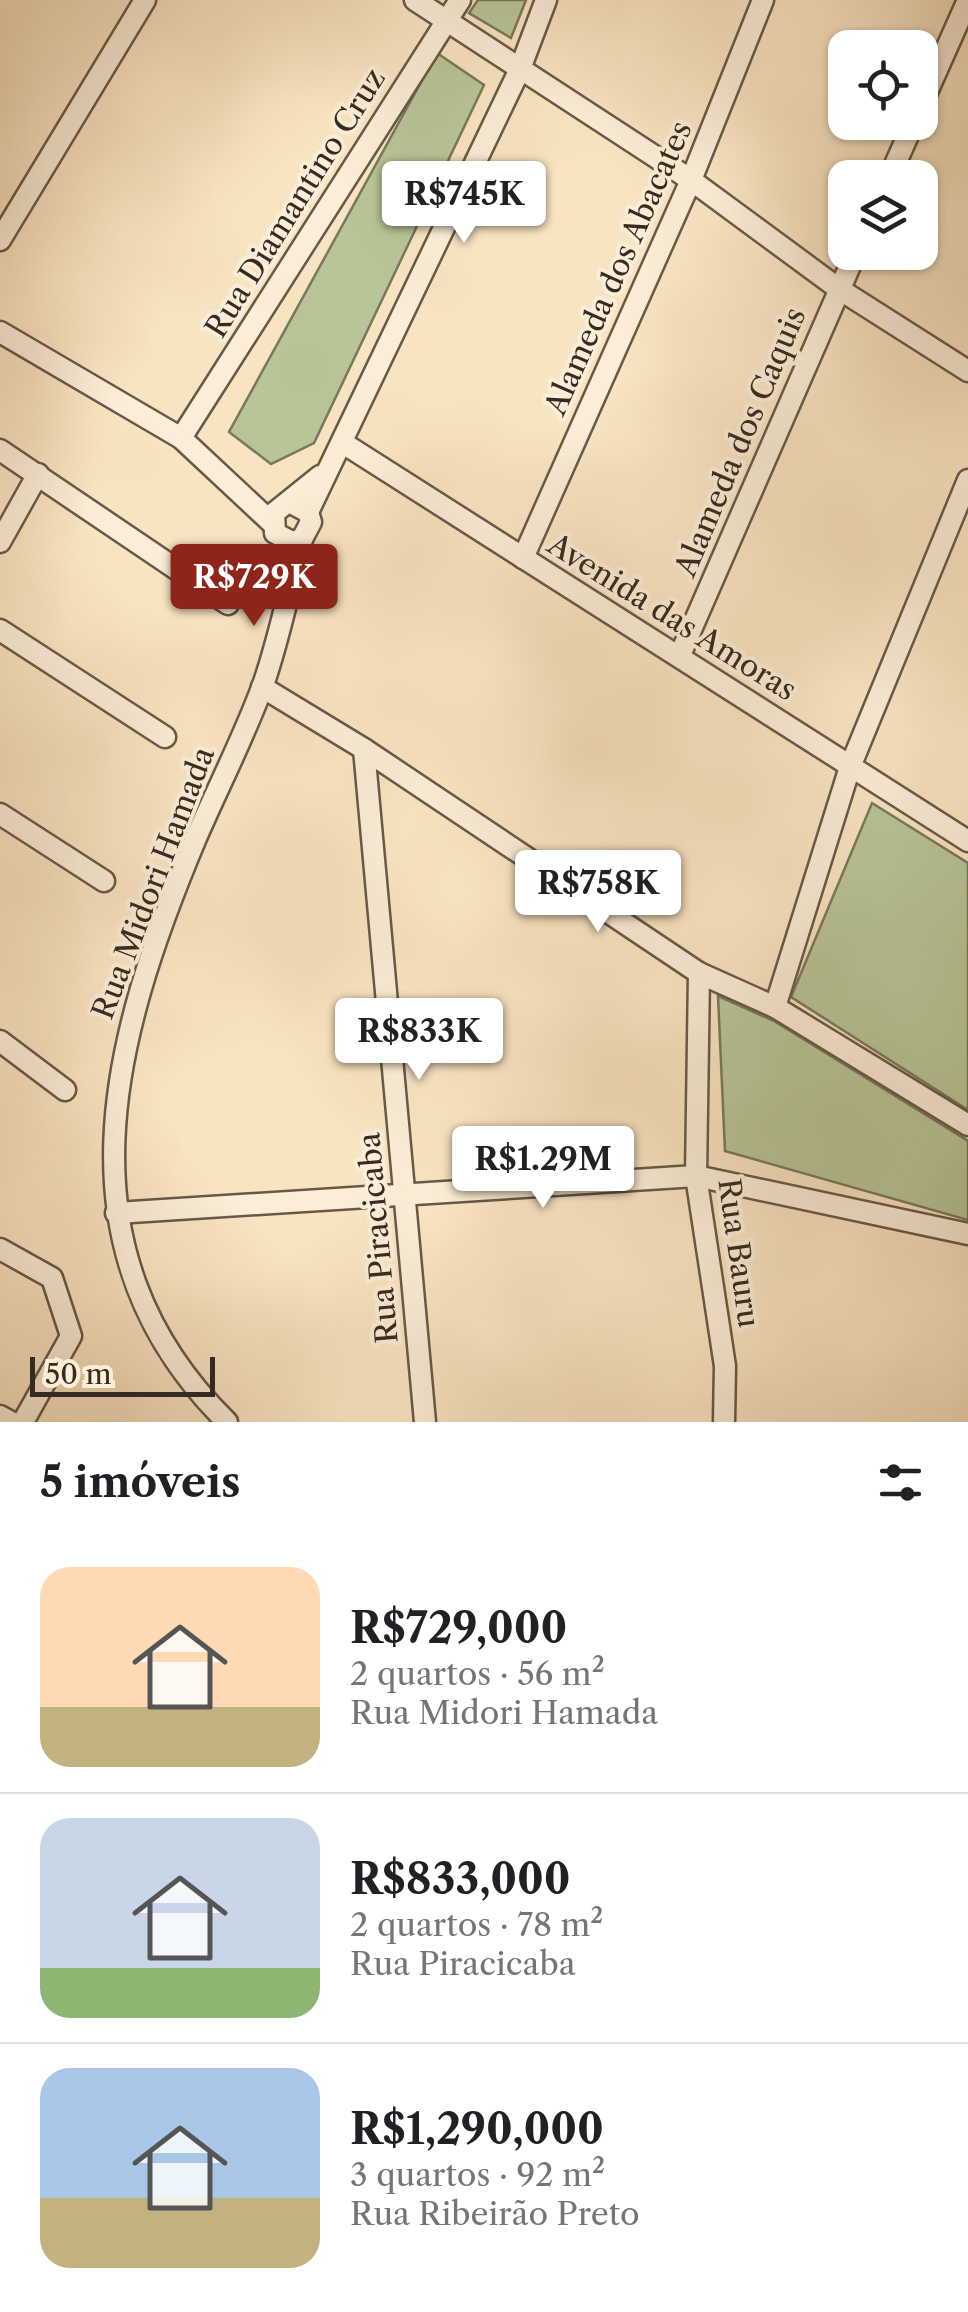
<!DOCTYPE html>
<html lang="pt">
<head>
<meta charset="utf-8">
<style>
  :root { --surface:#fff; --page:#f6f6f6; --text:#202124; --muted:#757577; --line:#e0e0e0; --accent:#8f2418 }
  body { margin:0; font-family:"Libre Caslon Text",serif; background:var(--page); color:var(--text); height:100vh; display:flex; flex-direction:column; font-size:38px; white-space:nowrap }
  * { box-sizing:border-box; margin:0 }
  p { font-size:32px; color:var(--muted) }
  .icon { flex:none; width:55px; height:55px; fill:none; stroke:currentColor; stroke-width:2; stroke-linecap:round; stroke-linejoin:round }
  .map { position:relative; height:1422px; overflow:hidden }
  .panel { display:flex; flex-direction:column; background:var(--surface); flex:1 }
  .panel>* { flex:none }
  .controls { position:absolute; left:828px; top:30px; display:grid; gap:20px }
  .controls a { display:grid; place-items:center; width:110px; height:110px; border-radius:20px; background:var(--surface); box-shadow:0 2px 8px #0004; font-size:50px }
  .scale { position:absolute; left:30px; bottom:25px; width:185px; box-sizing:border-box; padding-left:10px; border:5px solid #362b20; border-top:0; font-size:28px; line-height:35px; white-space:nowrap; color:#362b20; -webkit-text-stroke:8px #fbedd7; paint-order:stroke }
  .price { position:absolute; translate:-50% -85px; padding:0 22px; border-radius:10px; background:#fff; color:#222; font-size:32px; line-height:65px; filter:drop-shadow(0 2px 5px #0008) }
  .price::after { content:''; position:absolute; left:50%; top:60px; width:30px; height:22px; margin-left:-15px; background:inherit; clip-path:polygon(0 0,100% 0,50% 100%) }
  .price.current { background:var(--accent); color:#fff }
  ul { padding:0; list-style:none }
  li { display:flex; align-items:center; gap:30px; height:250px; padding:0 40px }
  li+li { border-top:2px solid var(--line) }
  li span { display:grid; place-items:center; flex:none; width:280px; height:200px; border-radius:30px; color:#555 }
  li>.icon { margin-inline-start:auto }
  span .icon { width:120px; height:120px; fill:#fffc; stroke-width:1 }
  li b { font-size:42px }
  h2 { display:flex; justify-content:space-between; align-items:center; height:120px; padding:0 40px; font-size:42px }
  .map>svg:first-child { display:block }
</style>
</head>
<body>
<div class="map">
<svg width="968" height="1422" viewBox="0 0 968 1422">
  <rect width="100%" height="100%" fill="#f9e4c1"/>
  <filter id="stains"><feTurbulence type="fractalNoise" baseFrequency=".002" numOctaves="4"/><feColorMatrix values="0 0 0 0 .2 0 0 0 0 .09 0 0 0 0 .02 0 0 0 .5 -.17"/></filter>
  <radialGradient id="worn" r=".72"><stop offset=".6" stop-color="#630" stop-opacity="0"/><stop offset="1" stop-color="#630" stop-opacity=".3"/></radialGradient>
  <g fill="#b8c597" stroke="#77785c" stroke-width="2.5">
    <path d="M478,0H526L511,38L469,13Z"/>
    <path d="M437,53L484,85L314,443L271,464L229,432Z"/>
    <path d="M872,803L968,863V1110L791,997Z"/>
    <path d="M718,996L774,1021L968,1141V1220L725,1151Z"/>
  </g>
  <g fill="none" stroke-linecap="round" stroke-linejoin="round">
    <defs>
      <g id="street">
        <path d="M415,0L691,180L839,289L968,371"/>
        <path d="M920,108L968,0"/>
        <path d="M889,178L914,122"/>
        <path d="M0,240L145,0"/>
        <path d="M0,332L181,438L272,523"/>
        <path d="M181,438L460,0"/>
        <path d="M343,443L968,841"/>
        <path d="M0,450L228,604"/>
        <path d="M291,503L308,512L311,522L302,539L292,542L275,533L274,513L320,476"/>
        <path d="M308,512L520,69L546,0"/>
        <path d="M0,542L38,474"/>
        <path d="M523,558L691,180L763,0"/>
        <path d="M0,630L165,737"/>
        <path d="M680,655L856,252"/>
        <path d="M262,687L364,749L699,973L775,1007L968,1125"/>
        <path d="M364,749L425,1422"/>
        <path d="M0,814L104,881"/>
        <path d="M699,973L696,1176L725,1366L724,1422"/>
        <path d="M775,1007L850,767L968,480"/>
        <path d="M0,1041L65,1090"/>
        <path d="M116,1213L696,1176L968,1234"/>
        <path d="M0,1249L52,1278L71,1336L23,1422"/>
        <path d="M0,1416L11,1422"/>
        <path d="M227,1422C52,1249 112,1038 196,838C218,787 244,737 263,685C280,637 289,588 302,539"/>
      </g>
    </defs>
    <use href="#street" stroke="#675948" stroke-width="25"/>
    <use href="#street" stroke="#fbedd7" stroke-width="20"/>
  </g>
  <g text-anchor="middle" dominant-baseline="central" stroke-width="8" stroke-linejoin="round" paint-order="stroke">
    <g font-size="30" fill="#362b20" stroke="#fbedd7">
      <text transform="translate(295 203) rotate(-58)">Rua Diamantino Cruz</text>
      <text transform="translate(618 268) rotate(-66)">Alameda dos Abacates</text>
      <text transform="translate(740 442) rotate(-67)">Alameda dos Caquis</text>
      <text transform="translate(672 617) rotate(32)">Avenida das Amoras</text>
      <text transform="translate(153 883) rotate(-69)">Rua Midori Hamada</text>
      <text transform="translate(378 1238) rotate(-95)">Rua Piracicaba</text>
      <text transform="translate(739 1253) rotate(82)">Rua Bauru</text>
    </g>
  </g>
  <rect width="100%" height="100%" filter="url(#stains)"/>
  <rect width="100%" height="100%" fill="url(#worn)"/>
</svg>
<div class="controls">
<a><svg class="icon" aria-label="locate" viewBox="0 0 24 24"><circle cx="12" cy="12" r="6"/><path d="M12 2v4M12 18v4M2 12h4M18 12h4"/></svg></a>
<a><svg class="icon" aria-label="layers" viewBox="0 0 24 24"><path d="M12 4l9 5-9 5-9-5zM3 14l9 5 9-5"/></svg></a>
</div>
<div class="scale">50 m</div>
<b class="price" style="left:464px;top:246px">R$745K</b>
<b class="price current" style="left:254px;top:629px">R$729K</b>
<b class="price" style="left:598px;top:935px">R$758K</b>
<b class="price" style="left:419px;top:1083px">R$833K</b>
<b class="price" style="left:543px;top:1211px">R$1.29M</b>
</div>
<section class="panel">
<h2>5 imóveis<svg class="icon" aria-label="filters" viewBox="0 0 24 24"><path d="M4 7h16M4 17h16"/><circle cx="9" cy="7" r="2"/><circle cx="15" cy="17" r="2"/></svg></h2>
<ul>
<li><span style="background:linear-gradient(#ffd9b3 70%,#c2b280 0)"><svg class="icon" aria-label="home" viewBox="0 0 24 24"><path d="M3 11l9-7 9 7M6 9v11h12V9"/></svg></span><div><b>R$729,000</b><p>2 quartos · 56 m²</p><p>Rua Midori Hamada</p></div></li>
<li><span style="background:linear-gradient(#c9d6e8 75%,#8fb573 0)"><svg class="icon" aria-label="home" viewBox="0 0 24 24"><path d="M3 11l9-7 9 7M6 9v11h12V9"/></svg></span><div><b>R$833,000</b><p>2 quartos · 78 m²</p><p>Rua Piracicaba</p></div></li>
<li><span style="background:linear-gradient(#a9c7e8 65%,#c2b280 0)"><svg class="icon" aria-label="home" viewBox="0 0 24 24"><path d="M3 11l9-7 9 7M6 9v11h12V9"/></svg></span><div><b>R$1,290,000</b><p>3 quartos · 92 m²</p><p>Rua Ribeirão Preto</p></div></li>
</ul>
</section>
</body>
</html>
